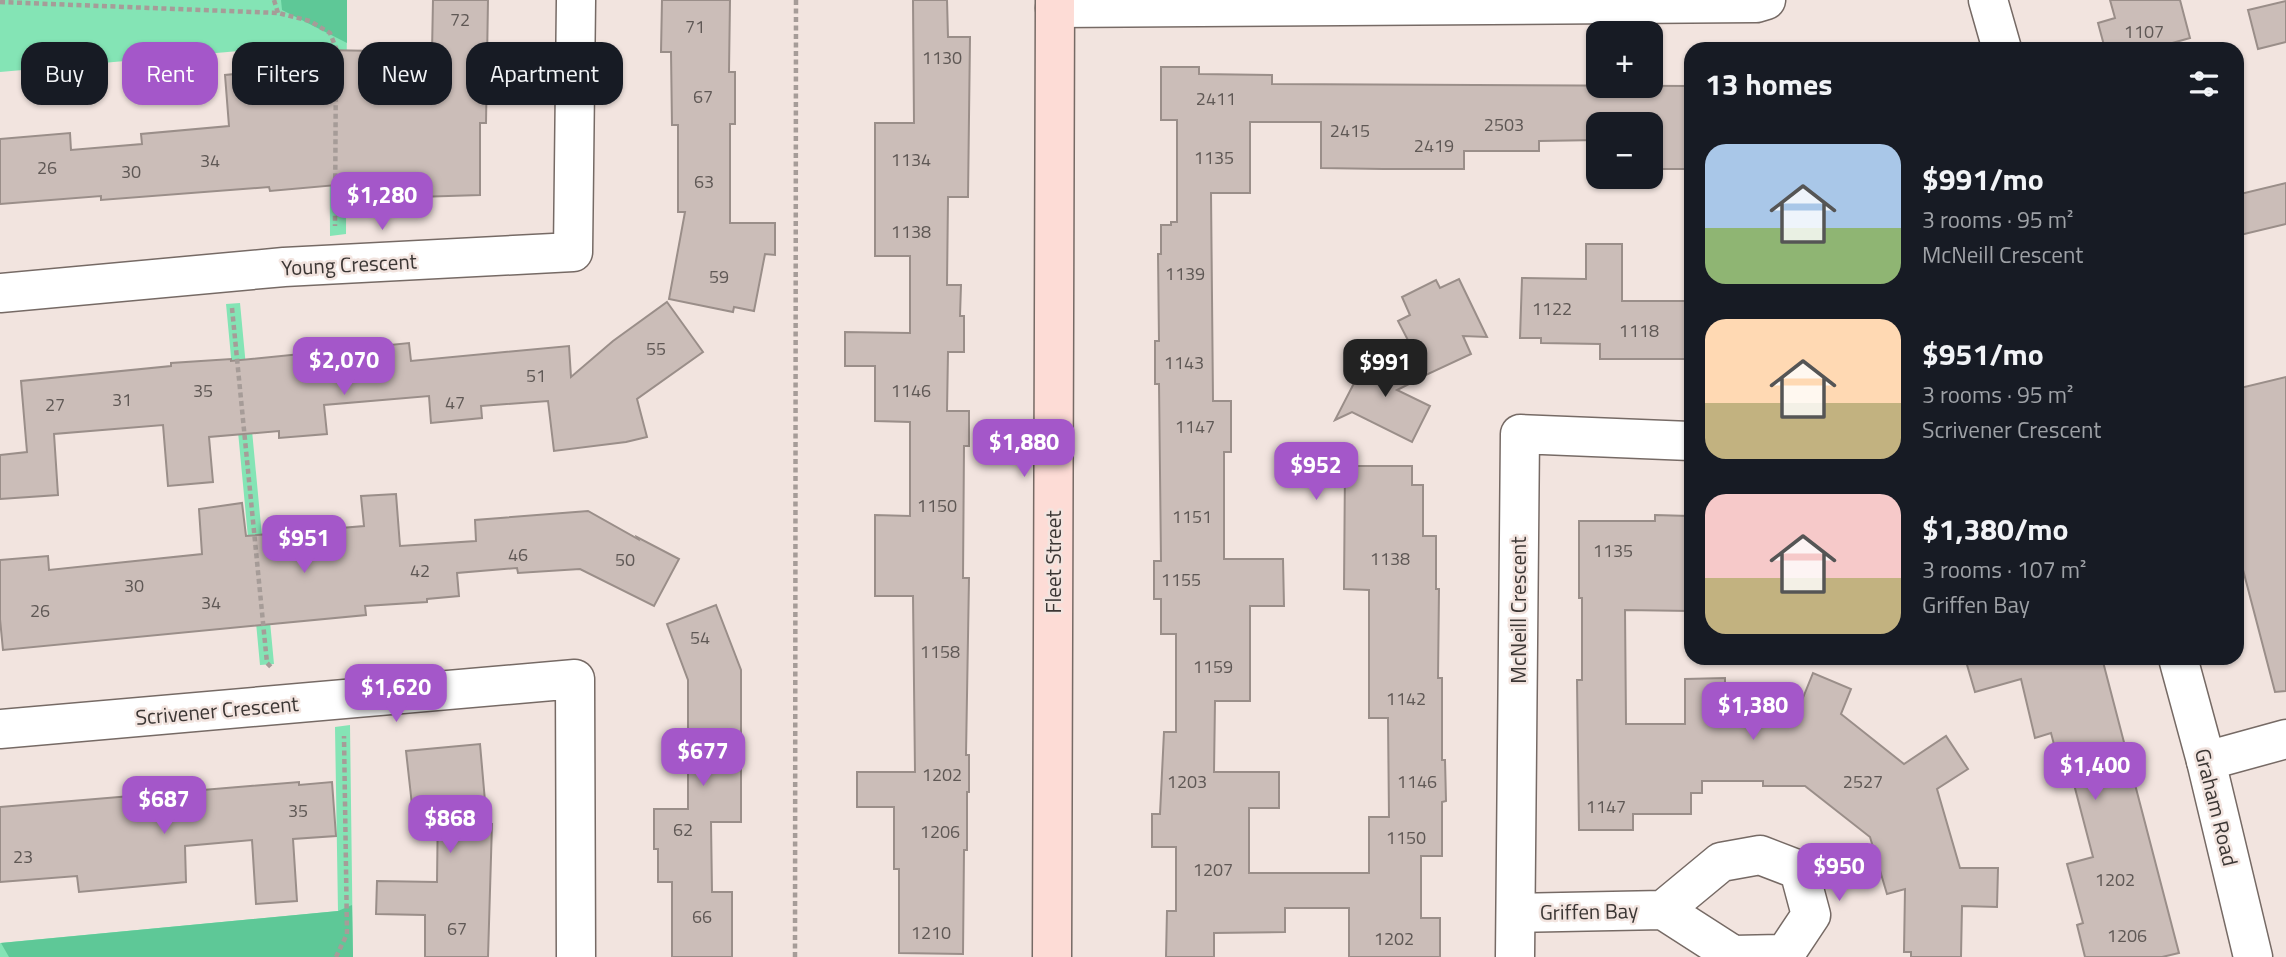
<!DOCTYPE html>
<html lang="en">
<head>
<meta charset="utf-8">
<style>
  :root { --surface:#171b24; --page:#20242c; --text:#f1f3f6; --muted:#9ea1a6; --accent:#a457c9 }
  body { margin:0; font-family:"Titillium Web",sans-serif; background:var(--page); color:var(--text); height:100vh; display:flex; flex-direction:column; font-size:26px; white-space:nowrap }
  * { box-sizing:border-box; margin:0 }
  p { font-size:23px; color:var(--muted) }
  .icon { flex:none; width:38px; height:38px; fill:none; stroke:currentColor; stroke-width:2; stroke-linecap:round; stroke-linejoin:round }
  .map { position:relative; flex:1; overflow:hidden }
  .details { position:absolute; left:1684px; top:42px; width:560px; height:623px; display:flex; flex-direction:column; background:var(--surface); border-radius:21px; box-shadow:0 2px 5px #0004 }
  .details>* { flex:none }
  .guide { position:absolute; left:21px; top:42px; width:665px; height:63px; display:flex; gap:14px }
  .buttons { position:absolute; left:1586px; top:21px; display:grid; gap:14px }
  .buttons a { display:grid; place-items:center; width:77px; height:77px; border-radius:14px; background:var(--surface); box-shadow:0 2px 5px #0004; font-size:35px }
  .price { position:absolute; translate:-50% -60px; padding:0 16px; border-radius:14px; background:var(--accent); color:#fff; font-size:23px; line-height:46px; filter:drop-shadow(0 2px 4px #0008) }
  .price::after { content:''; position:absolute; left:50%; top:42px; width:21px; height:16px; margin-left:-10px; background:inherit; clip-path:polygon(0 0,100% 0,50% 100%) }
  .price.active { background:#222; color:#fff }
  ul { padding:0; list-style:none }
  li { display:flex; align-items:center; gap:21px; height:175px; padding:0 21px }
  li span { display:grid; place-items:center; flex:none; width:196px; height:140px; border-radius:21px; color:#555 }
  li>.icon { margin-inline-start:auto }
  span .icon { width:84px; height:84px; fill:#fffc; stroke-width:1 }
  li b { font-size:30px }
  h2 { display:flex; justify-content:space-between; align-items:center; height:84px; padding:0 21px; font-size:30px }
  .tag { padding:0 24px; border-radius:21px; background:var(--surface); box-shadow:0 2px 5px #0004; font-size:24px; line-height:63px }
  .tag.active { background:var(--accent); color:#fff }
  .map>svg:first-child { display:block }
</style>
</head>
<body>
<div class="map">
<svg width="2286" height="957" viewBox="0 0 2286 957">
  <rect width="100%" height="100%" fill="#f2e4df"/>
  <g fill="#84e4b5">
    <path d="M0,0H347L346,234L330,236L329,43L0,72Z"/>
    <path d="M240,303L274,664L260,665L226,304Z"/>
    <path d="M350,725L353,957H0V943L338,911L335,727Z"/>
  </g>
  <g fill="#5ec897">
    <path d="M281,0H347V43L282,10Z"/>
    <path d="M352,905L353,957H9L1,943L338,911Z"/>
  </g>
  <g fill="#cbbdb8" stroke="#9a8e89" stroke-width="2">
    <path d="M433,0H488L486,123H480V195L417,197V188H370V182L270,191L269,187L101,200V196L0,204V139L70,133L71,150L142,144L141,134L229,126L225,75L288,69L287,50L322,48L323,50L432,52Z"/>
    <path d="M662,0H730L729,72H735V124H730V223H775V255L765,254L754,311L734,307L733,312L669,299L685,212H678V125H672L671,52H661Z"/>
    <path d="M913,0H947L948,37H970L968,197H948L947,285H961L960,316H964V352H948L947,411H969V446H964L963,578H969L966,755H969V792H967V850H964L963,954L899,953V869H894V807H857V772H915L913,596H875V515L910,516V422L875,421V366H845V332L910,333V256H875V123H914Z"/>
    <path d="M2110,0H2180L2190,38L2151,49H2105L2098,23L2115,18Z"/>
    <path d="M2286,1V42L2258,49L2248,10Z"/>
    <path d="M1161,67H1199V74L1272,75V84L1690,86V169H1650V124H1598V140L1539,141V151H1464V169H1383L1321,168V122H1250V193H1211L1213,401H1231V452H1224V559H1283L1284,606H1250V701H1215L1214,772H1279V808H1249V873H1369V817H1389L1388,718H1369V590L1344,589L1345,466H1412V485H1423V536H1436V589H1439L1438,678H1442V760H1445L1446,801L1442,802V856H1421V918H1440V957H1349V908H1285V932L1214,933V957H1166L1167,911H1176V847H1152V814H1160L1164,732H1176V634H1161V599H1154V561H1161L1159,384H1155V341H1159L1158,254H1161V225H1171V222H1177V120H1161Z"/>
    <path d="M2286,183V224L2236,236V195Z"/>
    <path d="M1586,244H1622V301H1690V359H1600V344L1541,343V338H1520L1522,278L1586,279Z"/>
    <path d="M1459,279L1487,337L1463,336L1471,354L1426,375L1398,321L1410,315L1402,297L1436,280L1440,288Z"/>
    <path d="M667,302L703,352L637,399L647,437L626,442L554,451L548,401L481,406L482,418L431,423L429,396L324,405L327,434L279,438V431L209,437L213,482L168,486L163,425L54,434L58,495L0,499V455L27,452L21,381L171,366V363L231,359V361L409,343L411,361L569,346L571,377L613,341Z"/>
    <path d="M1369,354L1419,379L1397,390L1430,406L1412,442L1352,412L1335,420Z"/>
    <path d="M2286,377V691L2275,692L2236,543V389Z"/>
    <path d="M396,494L400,546L476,541L475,520L588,511L638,539L637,537L679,559L654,606L580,569L518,573L517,568L457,573L459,596L427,599V602L365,606L366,615L3,650L0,619V560L48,556L49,570L202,554L199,509L242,503L246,536L364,526L361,496Z"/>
    <path d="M1655,515L1689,516L1690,611L1625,610L1626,724H1685V679L1725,678V720H1794L1813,673L1851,689L1841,714L1904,764L1946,736L1968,769L1937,789L1960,868H1998L1997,907L1962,906L1961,957H1911V952H1904L1905,889L1887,894L1870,837L1805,786H1763V781H1702V793H1691V814H1633V830H1579L1577,680H1582V598H1579V521H1655Z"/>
    <path d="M716,605L741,670V822H711L712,892H732V957H672V882H658V849H654V809H688V680L667,624Z"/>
    <path d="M1965,658H2102L2179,953L2162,957H2085L2077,925L2083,923L2067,864L2093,857L2065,750L2056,752L2051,733L2035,738L2021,679L1975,692Z"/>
    <path d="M480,744L487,824H492L488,957H425V915L376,914L377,881L437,882L438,802L412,805L406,751Z"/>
    <path d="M299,782V785L332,782L336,836L293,839L297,901L256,904L252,840L185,846L186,882L79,892L77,876L0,882V807Z"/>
  </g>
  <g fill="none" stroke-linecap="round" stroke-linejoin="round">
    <defs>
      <g id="street">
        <path d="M1988,0L2002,49"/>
        <path d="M1055,8L1756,3L1766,0"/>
        <path d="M0,293L284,267L573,252L576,0"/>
        <path d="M2178,658L2206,761L2253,957"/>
        <path d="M0,729L575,679L576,957"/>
        <path d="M2206,761L2286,739"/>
        <path d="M1516,913L1663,910L1733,955L1785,954L1811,915L1799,870L1760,855L1721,862L1663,910"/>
        <path d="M1515,957L1520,434L1690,441"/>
      </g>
      <path id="secondary" d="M1052,957L1055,0"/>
    </defs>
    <use href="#street" stroke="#766a65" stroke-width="41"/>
    <use href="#secondary" stroke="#766a65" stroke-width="41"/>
    <g stroke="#a69c98" stroke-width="4.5" stroke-dasharray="5 3.5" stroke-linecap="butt">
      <path d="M274,0L278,13"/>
      <path d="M0,2L278,13L310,21L330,33L336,48L335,226"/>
      <path d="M232,308L267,663L271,667"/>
      <path d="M336,957L347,934L344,736"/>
      <path d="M795,957L796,0"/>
    </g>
    <use href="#street" stroke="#fff" stroke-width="38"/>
    <use href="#secondary" stroke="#fddcd6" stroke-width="38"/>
  </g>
  <g text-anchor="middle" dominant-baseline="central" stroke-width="5" stroke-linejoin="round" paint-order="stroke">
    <g font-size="18" fill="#5f5855">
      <text x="460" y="19">72</text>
      <text x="695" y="26">71</text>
      <text x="2144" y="31">1107</text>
      <text x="942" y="57">1130</text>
      <text x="703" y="96">67</text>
      <text x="1216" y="98">2411</text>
      <text x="1504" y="124">2503</text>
      <text x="1350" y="130">2415</text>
      <text x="1434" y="145">2419</text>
      <text x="1214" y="157">1135</text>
      <text x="911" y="159">1134</text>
      <text x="210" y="160">34</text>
      <text x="47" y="167">26</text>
      <text x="131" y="171">30</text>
      <text x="704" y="181">63</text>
      <text x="911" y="231">1138</text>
      <text x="1185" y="273">1139</text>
      <text x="719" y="276">59</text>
      <text x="1552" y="308">1122</text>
      <text x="1639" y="330">1118</text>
      <text x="656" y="348">55</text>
      <text x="1184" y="362">1143</text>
      <text x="536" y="375">51</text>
      <text x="203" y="390">35</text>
      <text x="911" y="390">1146</text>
      <text x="122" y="399">31</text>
      <text x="455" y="402">47</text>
      <text x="55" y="404">27</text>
      <text x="1195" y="426">1147</text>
      <text x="937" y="505">1150</text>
      <text x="1192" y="516">1151</text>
      <text x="1613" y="550">1135</text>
      <text x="518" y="554">46</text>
      <text x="1390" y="558">1138</text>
      <text x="625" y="559">50</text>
      <text x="420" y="570">42</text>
      <text x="1181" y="579">1155</text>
      <text x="134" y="585">30</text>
      <text x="211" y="602">34</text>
      <text x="40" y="610">26</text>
      <text x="700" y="637">54</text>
      <text x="940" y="651">1158</text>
      <text x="1213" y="666">1159</text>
      <text x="1406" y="698">1142</text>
      <text x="942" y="774">1202</text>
      <text x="1187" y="781">1203</text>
      <text x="1417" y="781">1146</text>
      <text x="1863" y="781">2527</text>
      <text x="1606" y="806">1147</text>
      <text x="298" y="810">35</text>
      <text x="683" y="829">62</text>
      <text x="940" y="831">1206</text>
      <text x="1406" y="837">1150</text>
      <text x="23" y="856">23</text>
      <text x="1213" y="869">1207</text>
      <text x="2115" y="879">1202</text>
      <text x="702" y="916">66</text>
      <text x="457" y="928">67</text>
      <text x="931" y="932">1210</text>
      <text x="2127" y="935">1206</text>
      <text x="1394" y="938">1202</text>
    </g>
    <g font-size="21" fill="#3b3634" stroke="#f2e4df">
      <text transform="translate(349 264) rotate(-3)">Young Crescent</text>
      <text transform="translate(1053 562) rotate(-90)">Fleet Street</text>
      <text transform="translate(1518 610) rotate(-90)">McNeill Crescent</text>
      <text transform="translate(217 710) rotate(-5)">Scrivener Crescent</text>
      <text transform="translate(2217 807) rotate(76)">Graham Road</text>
      <text transform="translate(1589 911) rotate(-1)">Griffen Bay</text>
    </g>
  </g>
</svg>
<div class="buttons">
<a>+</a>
<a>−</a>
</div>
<b class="price" style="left:382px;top:232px">$1,280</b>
<b class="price" style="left:344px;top:397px">$2,070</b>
<b class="price active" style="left:1385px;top:399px">$991</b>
<b class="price" style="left:1024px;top:479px">$1,880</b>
<b class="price" style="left:1316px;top:502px">$952</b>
<b class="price" style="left:304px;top:575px">$951</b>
<b class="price" style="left:396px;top:724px">$1,620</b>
<b class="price" style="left:1753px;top:742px">$1,380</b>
<b class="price" style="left:703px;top:788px">$677</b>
<b class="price" style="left:2095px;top:802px">$1,400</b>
<b class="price" style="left:164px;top:836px">$687</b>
<b class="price" style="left:450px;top:855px">$868</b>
<b class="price" style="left:1839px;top:903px">$950</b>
<div class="guide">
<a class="tag">Buy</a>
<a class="tag active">Rent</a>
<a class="tag">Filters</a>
<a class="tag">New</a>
<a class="tag">Apartment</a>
</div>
<section class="details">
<h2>13 homes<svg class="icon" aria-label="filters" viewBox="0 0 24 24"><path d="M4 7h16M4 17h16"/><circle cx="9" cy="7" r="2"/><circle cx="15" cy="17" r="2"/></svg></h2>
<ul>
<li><span style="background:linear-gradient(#a9c7e8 60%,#8fb573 0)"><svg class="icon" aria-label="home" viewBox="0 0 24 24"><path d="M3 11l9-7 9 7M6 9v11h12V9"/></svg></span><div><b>$991/mo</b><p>3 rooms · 95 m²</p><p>McNeill Crescent</p></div></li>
<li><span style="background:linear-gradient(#ffd9b3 60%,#c2b280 0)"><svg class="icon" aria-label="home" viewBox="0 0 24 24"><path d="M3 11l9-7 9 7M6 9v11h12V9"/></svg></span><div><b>$951/mo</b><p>3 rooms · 95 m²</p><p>Scrivener Crescent</p></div></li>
<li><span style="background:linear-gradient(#f6c9c9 60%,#c2b280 0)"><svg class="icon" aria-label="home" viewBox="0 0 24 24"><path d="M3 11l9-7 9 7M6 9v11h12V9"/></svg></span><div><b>$1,380/mo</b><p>3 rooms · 107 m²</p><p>Griffen Bay</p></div></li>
</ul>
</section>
</div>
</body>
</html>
